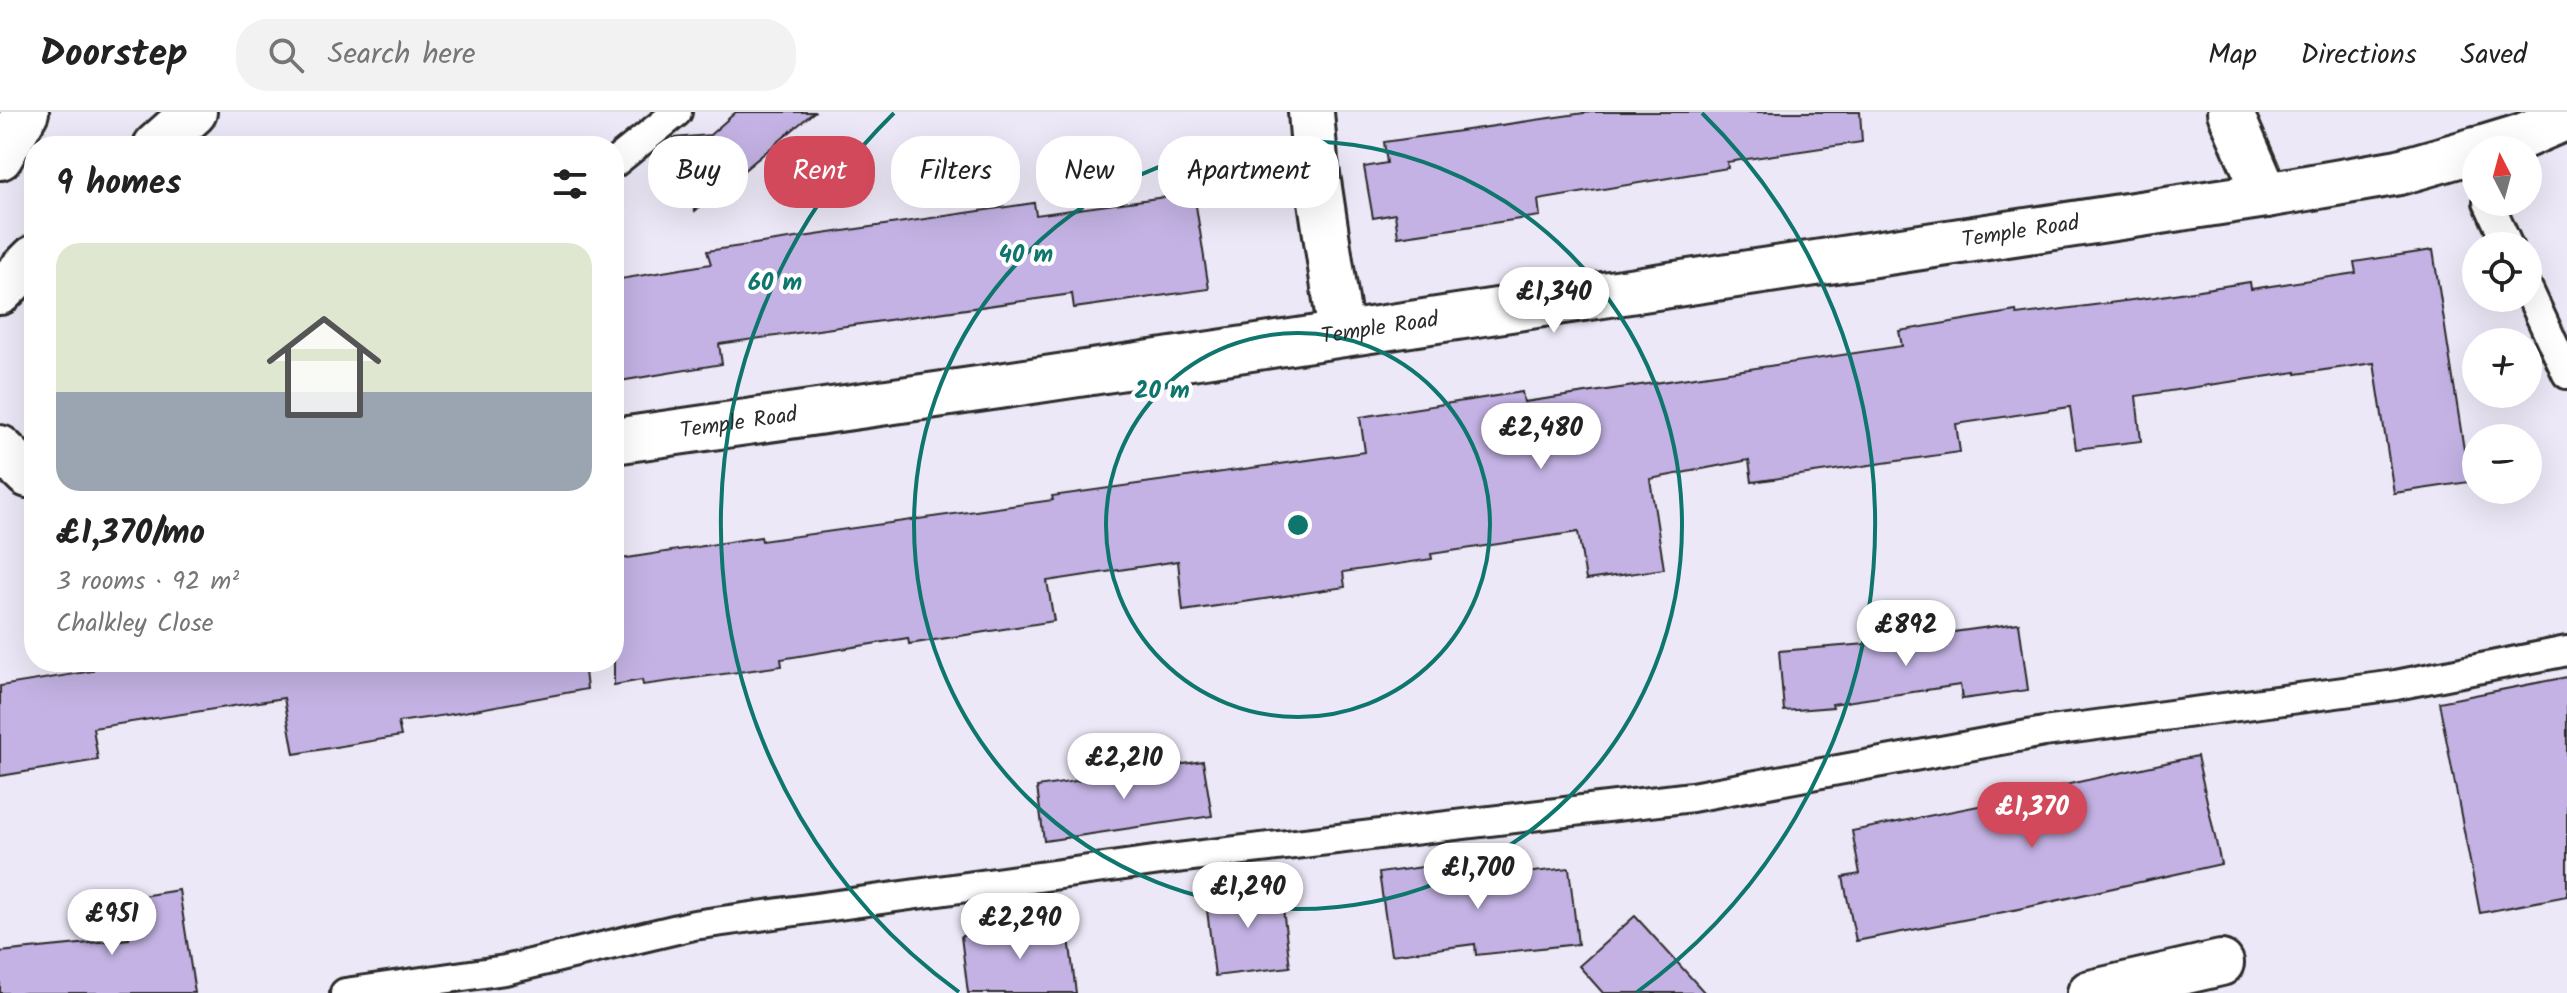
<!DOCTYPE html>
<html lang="en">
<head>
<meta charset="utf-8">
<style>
  :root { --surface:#fff; --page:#f2f2f2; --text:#222; --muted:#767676; --line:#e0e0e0; --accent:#d1495b }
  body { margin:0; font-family:Kalam,sans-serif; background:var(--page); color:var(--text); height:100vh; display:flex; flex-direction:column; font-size:30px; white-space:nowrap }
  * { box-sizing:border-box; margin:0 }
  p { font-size:26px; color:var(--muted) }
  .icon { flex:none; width:44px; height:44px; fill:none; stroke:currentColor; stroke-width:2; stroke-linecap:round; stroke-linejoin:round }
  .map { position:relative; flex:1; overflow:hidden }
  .drawer { position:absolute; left:24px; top:24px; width:600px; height:536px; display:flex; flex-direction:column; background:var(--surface); border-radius:32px; box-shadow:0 8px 32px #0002 }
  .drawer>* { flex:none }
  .hud { position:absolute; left:648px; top:24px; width:760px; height:72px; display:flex; gap:16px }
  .needle { width:52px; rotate:354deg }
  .buttons { position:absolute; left:2462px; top:24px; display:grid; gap:16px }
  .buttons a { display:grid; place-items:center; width:80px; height:80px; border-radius:50%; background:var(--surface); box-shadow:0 8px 32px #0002; font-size:40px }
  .price { position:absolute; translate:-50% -68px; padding:0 18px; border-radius:28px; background:#fff; color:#222; font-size:26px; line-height:52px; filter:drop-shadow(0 2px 4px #0008) }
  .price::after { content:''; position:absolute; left:50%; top:48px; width:24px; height:18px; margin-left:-12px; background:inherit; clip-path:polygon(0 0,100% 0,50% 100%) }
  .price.current { background:var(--accent); color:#fff }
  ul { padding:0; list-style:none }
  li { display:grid; align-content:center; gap:16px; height:424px; padding:0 32px }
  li+li { border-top:2px solid var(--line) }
  li span { display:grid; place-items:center; height:248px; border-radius:24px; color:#555 }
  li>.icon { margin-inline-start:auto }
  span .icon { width:144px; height:144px; fill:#fffc; stroke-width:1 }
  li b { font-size:34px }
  h2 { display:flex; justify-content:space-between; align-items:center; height:96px; padding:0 32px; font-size:34px }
  .chip { padding:0 28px; border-radius:32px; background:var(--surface); box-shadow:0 8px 32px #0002; font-size:28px; line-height:72px }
  .chip.current { background:var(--accent); color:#fff }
  header { display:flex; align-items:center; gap:48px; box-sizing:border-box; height:112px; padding:0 40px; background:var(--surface); border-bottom:2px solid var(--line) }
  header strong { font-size:38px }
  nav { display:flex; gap:44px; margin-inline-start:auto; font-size:28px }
  .search { width:560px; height:72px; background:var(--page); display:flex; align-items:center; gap:20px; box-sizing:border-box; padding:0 28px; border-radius:32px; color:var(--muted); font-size:30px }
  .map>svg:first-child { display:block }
</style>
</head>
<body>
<header>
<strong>Doorstep</strong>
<div class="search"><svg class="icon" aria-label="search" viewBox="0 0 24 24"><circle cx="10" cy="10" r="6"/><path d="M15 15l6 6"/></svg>Search here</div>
<nav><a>Map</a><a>Directions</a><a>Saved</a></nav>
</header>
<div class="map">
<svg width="2567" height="881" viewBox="0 0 2567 881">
  <rect width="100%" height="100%" fill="#ede8f7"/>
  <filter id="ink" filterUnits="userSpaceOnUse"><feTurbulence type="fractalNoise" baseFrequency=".0125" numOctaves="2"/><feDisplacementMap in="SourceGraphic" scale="16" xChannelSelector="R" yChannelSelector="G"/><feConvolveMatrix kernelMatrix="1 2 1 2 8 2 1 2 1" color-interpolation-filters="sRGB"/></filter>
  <g filter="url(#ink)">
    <g fill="#c3b2e3" stroke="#2b2b2b" stroke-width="2">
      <path d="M736,0H814L695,99L674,26L710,23Z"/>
      <path d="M1591,0H1860L1862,30L1727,50L1728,56L1538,88L1540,104L1398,125L1395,102L1373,106L1364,55L1387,51L1384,30Z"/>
      <path d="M1194,81L1209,177L1074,196L1072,182L719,232L722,252L614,270V168L711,152L707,139L1034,91L1036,103Z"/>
      <path d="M2433,138L2469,370L2394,381L2374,251L2296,262V260L2136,284L2141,329L2076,337L2070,295L1956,312L1960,340L1752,370L1749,348L1650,367L1664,457L1586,468L1578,420L1431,442L1432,447L1343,460L1345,475L1183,499L1178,449L1047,469L1054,509L909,532L908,526L781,547L782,554L643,573L642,568L614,573V448L761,425L762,429L1053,388L1052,384L1365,340L1360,305L1522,280L1524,290L1736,259L1902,234L1899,219L2016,199L2017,203L2155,185L2250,170L2251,177L2356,161L2354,150Z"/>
      <path d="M2019,511L2028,578L1962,587L1960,573L1832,592L1833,595L1784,599L1779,539L1867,532Z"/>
      <path d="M92,550H584L587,577L453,602L398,610L401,624L294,642L284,586L93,616L98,648L0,664V574L93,559Z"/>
      <path d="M2567,565V784L2480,801L2439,590Z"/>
      <path d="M2197,644L2221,752L2019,797L1856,829L1843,765L1860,762L1852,719L2060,678V674Z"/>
      <path d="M1203,649L1212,704L1044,729L1037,675Z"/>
      <path d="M1452,751L1454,769L1569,756L1578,832L1476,843L1475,832L1391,843L1379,761Z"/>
      <path d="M1280,772L1290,855L1215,864L1205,781Z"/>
      <path d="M179,778L195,881H0V840L129,827L123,787Z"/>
      <path d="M1635,804L1705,881H1603L1579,854Z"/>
      <path d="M1067,810L1076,881H968L961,824Z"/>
    </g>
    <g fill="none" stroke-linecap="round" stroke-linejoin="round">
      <defs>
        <g id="service">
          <path d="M614,51L677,0"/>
          <path d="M2488,90L2508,134"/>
          <path d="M2528,177L2567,262"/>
          <path d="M345,881L505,858L694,813L1168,747L1692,685L2044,620L2396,573L2567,539"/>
        </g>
        <g id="minor">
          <path d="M1311,0L1315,49L1341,222"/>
          <path d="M2230,0L2266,83"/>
          <path d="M2477,38L2523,24L2567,5"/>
          <path id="s1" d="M614,329L999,274L2266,83L2399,60L2476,38"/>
          <path d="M0,336L28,363L34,364"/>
          <path d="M2090,881L2221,851"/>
        </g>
        <path id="tertiary" d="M0,45L26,0"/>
        <g id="trunk">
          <path d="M156,34L194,0"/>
          <path d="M0,180L34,146"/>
        </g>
      </defs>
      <use href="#service" stroke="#2b2b2b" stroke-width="34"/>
      <use href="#minor" stroke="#2b2b2b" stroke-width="50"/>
      <use href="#tertiary" stroke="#2b2b2b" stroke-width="50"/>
      <use href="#trunk" stroke="#2b2b2b" stroke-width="50"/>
      <use href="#service" stroke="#fff" stroke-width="28"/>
      <use href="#minor" stroke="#fff" stroke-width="44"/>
      <use href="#tertiary" stroke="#fff" stroke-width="44"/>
      <use href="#trunk" stroke="#fff" stroke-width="44"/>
    </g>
  </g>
  <g fill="none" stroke="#0f766e" stroke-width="4">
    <circle cx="1298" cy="413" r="192"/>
    <circle cx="1298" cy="413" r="384"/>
    <path d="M959 880A577 577 0 0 1 894 1M1702 1A577 577 0 0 1 1637 880"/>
  </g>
  <g text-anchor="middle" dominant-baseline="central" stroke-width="8" stroke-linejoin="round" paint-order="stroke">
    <g font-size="22" fill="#2b2b2b" stroke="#fff">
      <text stroke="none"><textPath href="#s1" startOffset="1422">Temple Road</textPath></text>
      <text stroke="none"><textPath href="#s1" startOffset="774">Temple Road</textPath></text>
      <text stroke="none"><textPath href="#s1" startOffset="126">Temple Road</textPath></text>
    </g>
  </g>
  <circle cx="1298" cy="413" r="12" fill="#0f766e" stroke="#fff" stroke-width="4"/>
  <g font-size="24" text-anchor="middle" font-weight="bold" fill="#0f766e" stroke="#fff" stroke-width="8" stroke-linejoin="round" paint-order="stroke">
    <text x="1026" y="150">40 m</text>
    <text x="775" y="178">60 m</text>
    <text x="1162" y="286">20 m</text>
  </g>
</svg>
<div class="buttons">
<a><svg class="needle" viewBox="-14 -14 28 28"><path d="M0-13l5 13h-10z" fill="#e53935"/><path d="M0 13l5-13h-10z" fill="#767676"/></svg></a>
<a><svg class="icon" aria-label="locate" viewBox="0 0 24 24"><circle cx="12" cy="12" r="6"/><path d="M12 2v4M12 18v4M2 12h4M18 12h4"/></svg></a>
<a>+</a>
<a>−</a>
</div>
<b class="price" style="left:1554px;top:223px">£1,340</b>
<b class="price" style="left:1541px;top:359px">£2,480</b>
<b class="price" style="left:1906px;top:556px">£892</b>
<b class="price" style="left:1124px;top:689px">£2,210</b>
<b class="price current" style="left:2032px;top:738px">£1,370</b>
<b class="price" style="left:1478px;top:799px">£1,700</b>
<b class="price" style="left:1248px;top:818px">£1,290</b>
<b class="price" style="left:112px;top:845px">£951</b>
<b class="price" style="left:1020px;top:849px">£2,290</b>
<div class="hud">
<a class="chip">Buy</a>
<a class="chip current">Rent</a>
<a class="chip">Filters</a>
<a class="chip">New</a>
<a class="chip">Apartment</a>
</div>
<section class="drawer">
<h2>9 homes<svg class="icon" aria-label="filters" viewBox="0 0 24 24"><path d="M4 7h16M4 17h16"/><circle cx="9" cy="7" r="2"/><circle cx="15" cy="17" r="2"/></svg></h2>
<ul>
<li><span style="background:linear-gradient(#dfe7d0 60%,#9aa5b1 0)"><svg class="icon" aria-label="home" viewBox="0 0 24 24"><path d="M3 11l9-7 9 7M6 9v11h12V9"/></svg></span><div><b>£1,370/mo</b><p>3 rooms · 92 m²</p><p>Chalkley Close</p></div></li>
</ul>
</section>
</div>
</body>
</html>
